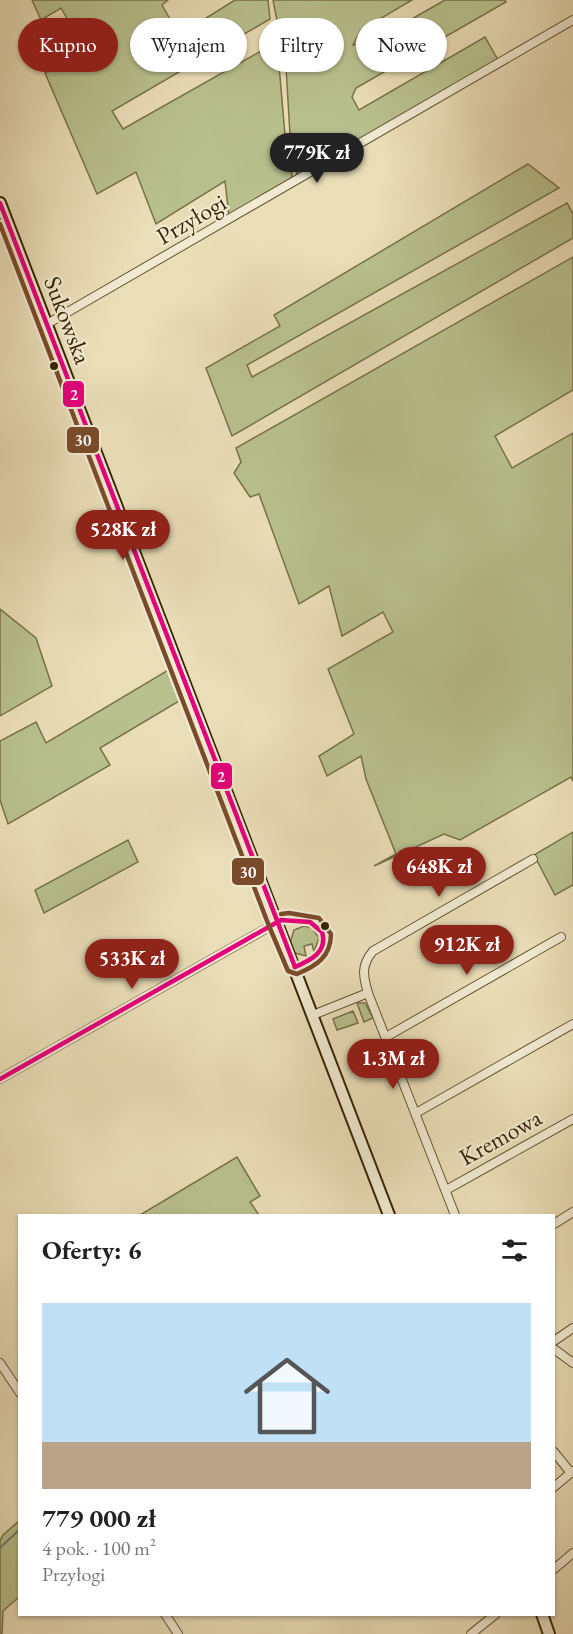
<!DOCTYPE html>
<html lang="pl">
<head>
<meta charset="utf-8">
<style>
  :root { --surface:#fff; --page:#f2f2f2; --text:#222; --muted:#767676; --accent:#8f2418 }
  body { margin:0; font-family:"EB Garamond",serif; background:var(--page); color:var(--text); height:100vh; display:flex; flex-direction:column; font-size:22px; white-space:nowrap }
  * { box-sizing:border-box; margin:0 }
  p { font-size:20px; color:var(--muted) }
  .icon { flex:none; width:33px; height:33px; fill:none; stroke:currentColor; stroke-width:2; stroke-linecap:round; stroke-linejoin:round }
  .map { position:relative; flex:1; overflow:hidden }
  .sheet { position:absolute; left:18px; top:1214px; width:537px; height:402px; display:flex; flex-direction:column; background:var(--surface); border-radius:0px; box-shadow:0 2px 4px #0004 }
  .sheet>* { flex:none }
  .top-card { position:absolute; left:18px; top:18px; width:537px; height:54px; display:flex; gap:12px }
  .price { position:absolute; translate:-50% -51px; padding:0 14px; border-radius:21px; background:var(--accent); color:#fff; font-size:20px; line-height:39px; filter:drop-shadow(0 2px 3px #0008) }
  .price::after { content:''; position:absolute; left:50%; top:36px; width:18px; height:14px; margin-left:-9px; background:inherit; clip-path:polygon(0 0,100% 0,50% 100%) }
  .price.on { background:#222; color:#fff }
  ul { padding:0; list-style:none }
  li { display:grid; align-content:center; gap:12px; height:318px; padding:0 24px }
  li span { display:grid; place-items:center; height:186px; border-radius:0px; color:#555 }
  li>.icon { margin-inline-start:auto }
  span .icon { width:108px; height:108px; fill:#fffc; stroke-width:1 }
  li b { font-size:26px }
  h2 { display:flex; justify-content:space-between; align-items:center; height:72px; padding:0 24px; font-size:26px }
  .pill { padding:0 21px; border-radius:27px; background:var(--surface); box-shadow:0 2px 4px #0004; font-size:21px; line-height:54px }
  .pill.on { background:var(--accent); color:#fff }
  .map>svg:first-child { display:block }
</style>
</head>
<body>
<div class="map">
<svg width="573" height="1634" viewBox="0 0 573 1634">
  <rect width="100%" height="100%" fill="#eadeb8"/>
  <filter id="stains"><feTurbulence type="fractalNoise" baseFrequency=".00333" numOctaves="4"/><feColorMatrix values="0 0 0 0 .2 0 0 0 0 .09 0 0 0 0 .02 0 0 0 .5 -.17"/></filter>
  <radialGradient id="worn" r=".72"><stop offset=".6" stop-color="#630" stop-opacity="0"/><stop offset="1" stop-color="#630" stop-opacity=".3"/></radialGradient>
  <g fill="#b8c18e" stroke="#787248" stroke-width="1.5">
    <path d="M32,0H168L162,5L179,35L235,0H268L270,19L112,111L123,129L277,42L285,135L290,145L292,180L229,216L225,181L156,224L136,172L97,194L45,73L84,48L61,8L41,20Z"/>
    <path d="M273,0H412L361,30L353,45L375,40L445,0H505L506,2L356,88L352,97L359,110L485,37L498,60L297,178L295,144L290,134L286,67Z"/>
    <path d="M528,164L559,188L247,365L252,377L567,203L573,214V238L232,436L206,368L280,326L274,315Z"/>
    <path d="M573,257V390L495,436L512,468L573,433V781L571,777L460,840L444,834L374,866L396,854L366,779L361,756L327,776L319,756L354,734L328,669L393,632L383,612L342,636L329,586L299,604L259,494L250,497L234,473L241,462L236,448Z"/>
    <path d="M0,609L36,638L52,686L0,716Z"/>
    <path d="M175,666L186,697L100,748L110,765L8,824L0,800V741L36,722L46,743Z"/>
    <path d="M573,832V885L555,895L534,855Z"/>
    <path d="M128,840L138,862L44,913L35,890Z"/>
    <path d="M304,926L312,928L319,938L314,952L312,944L304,946L306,956L295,953L290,943L294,930Z"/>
    <path d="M357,1003H365L373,1018L364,1022Z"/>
    <path d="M353,1011L358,1023L337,1030L333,1019Z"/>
    <path d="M237,1157L260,1196L250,1202L259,1215H140Z"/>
    <path d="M19,1521V1597L3,1611L2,1634H0V1541L3,1535Z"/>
  </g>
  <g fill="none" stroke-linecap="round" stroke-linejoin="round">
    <path stroke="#747e70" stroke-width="2" d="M0,1548L20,1529"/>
    <defs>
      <g id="street">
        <path d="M47,324L573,20"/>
        <path d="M313,1015L368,993"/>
        <path d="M386,1037L561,937"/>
        <path d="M0,1079L276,923"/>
        <path d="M416,1113L573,1024"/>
        <path d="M446,1190L573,1119"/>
        <path d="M455,1215L368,993C363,976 361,965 373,951L533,859"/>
        <path d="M554,1224L573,1212"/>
        <path d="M554,1341L573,1328"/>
        <path d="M554,1349L573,1363"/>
        <path d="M0,1363L20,1393"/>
        <path d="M554,1452L571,1473"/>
        <path d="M554,1487L573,1471"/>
        <path d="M554,1569L573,1553"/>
        <path d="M165,1614L178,1634"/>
        <path d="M471,1634L496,1614"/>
      </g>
      <g id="secondary">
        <path d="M0,203L389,1215"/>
        <path d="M542,1614L549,1634"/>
      </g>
    </defs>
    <use href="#street" stroke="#645230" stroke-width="10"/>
    <use href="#secondary" stroke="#372303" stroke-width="14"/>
    <use href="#street" stroke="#f1ead1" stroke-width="8"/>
    <use href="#secondary" stroke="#f1ead1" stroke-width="10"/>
    <defs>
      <g id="bus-1">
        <path d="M0,203L295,967"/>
        <path d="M0,1079L281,920L310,922L322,932C328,952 311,960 295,967"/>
      </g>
      <path id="bus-2" d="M0,224L269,926L288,971L297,974C316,966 331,957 331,934L319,918L289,913L281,914"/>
    </defs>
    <use href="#bus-1" stroke="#f1ead1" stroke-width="9"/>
    <use href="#bus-2" stroke="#f1ead1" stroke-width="9"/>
    <use href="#bus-1" stroke="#e5007d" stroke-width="4.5"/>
    <use href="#bus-2" stroke="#7a4b2a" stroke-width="4.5"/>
  </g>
  <g fill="#372303" stroke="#f1ead1" stroke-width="2">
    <circle cx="54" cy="366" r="5"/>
    <circle cx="325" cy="926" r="5"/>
  </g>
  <g text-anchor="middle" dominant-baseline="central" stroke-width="4.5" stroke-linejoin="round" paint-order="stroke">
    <g font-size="24" fill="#372303" stroke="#f1ead1">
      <text transform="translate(191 219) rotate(-30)">Przyłogi</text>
      <text transform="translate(68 320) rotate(69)">Sukowska</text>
      <text transform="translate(500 1137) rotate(-29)">Kremowa</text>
    </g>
  </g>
  <g stroke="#f1ead1" stroke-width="2">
    <rect x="62" y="380" width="23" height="28" rx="6" fill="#e5007d"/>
    <rect x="66" y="426" width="34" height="28" rx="6" fill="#7a4b2a"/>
    <rect x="210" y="762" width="23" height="28" rx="6" fill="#e5007d"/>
    <rect x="231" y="857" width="34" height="29" rx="6" fill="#7a4b2a"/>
  </g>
  <g font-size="16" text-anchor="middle" font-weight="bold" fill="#fff">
    <text x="74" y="400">2</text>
    <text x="83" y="446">30</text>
    <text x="221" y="782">2</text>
    <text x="248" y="878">30</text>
  </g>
  <rect width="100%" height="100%" filter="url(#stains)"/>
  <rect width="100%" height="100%" fill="url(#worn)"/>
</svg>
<b class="price on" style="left:317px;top:184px">779K zł</b>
<b class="price" style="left:123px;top:561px">528K zł</b>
<b class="price" style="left:439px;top:898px">648K zł</b>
<b class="price" style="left:467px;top:976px">912K zł</b>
<b class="price" style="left:132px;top:990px">533K zł</b>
<b class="price" style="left:393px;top:1090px">1.3M zł</b>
<div class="top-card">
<a class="pill on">Kupno</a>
<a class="pill">Wynajem</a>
<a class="pill">Filtry</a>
<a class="pill">Nowe</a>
</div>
<section class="sheet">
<h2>Oferty: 6<svg class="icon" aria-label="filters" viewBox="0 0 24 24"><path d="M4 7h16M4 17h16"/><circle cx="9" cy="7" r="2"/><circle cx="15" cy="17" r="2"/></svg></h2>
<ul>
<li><span style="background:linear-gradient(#bfe0f5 75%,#b9a48a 0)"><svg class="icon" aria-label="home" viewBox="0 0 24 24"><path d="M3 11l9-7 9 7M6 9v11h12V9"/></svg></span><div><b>779 000 zł</b><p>4 pok. · 100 m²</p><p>Przyłogi</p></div></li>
</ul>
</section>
</div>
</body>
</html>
